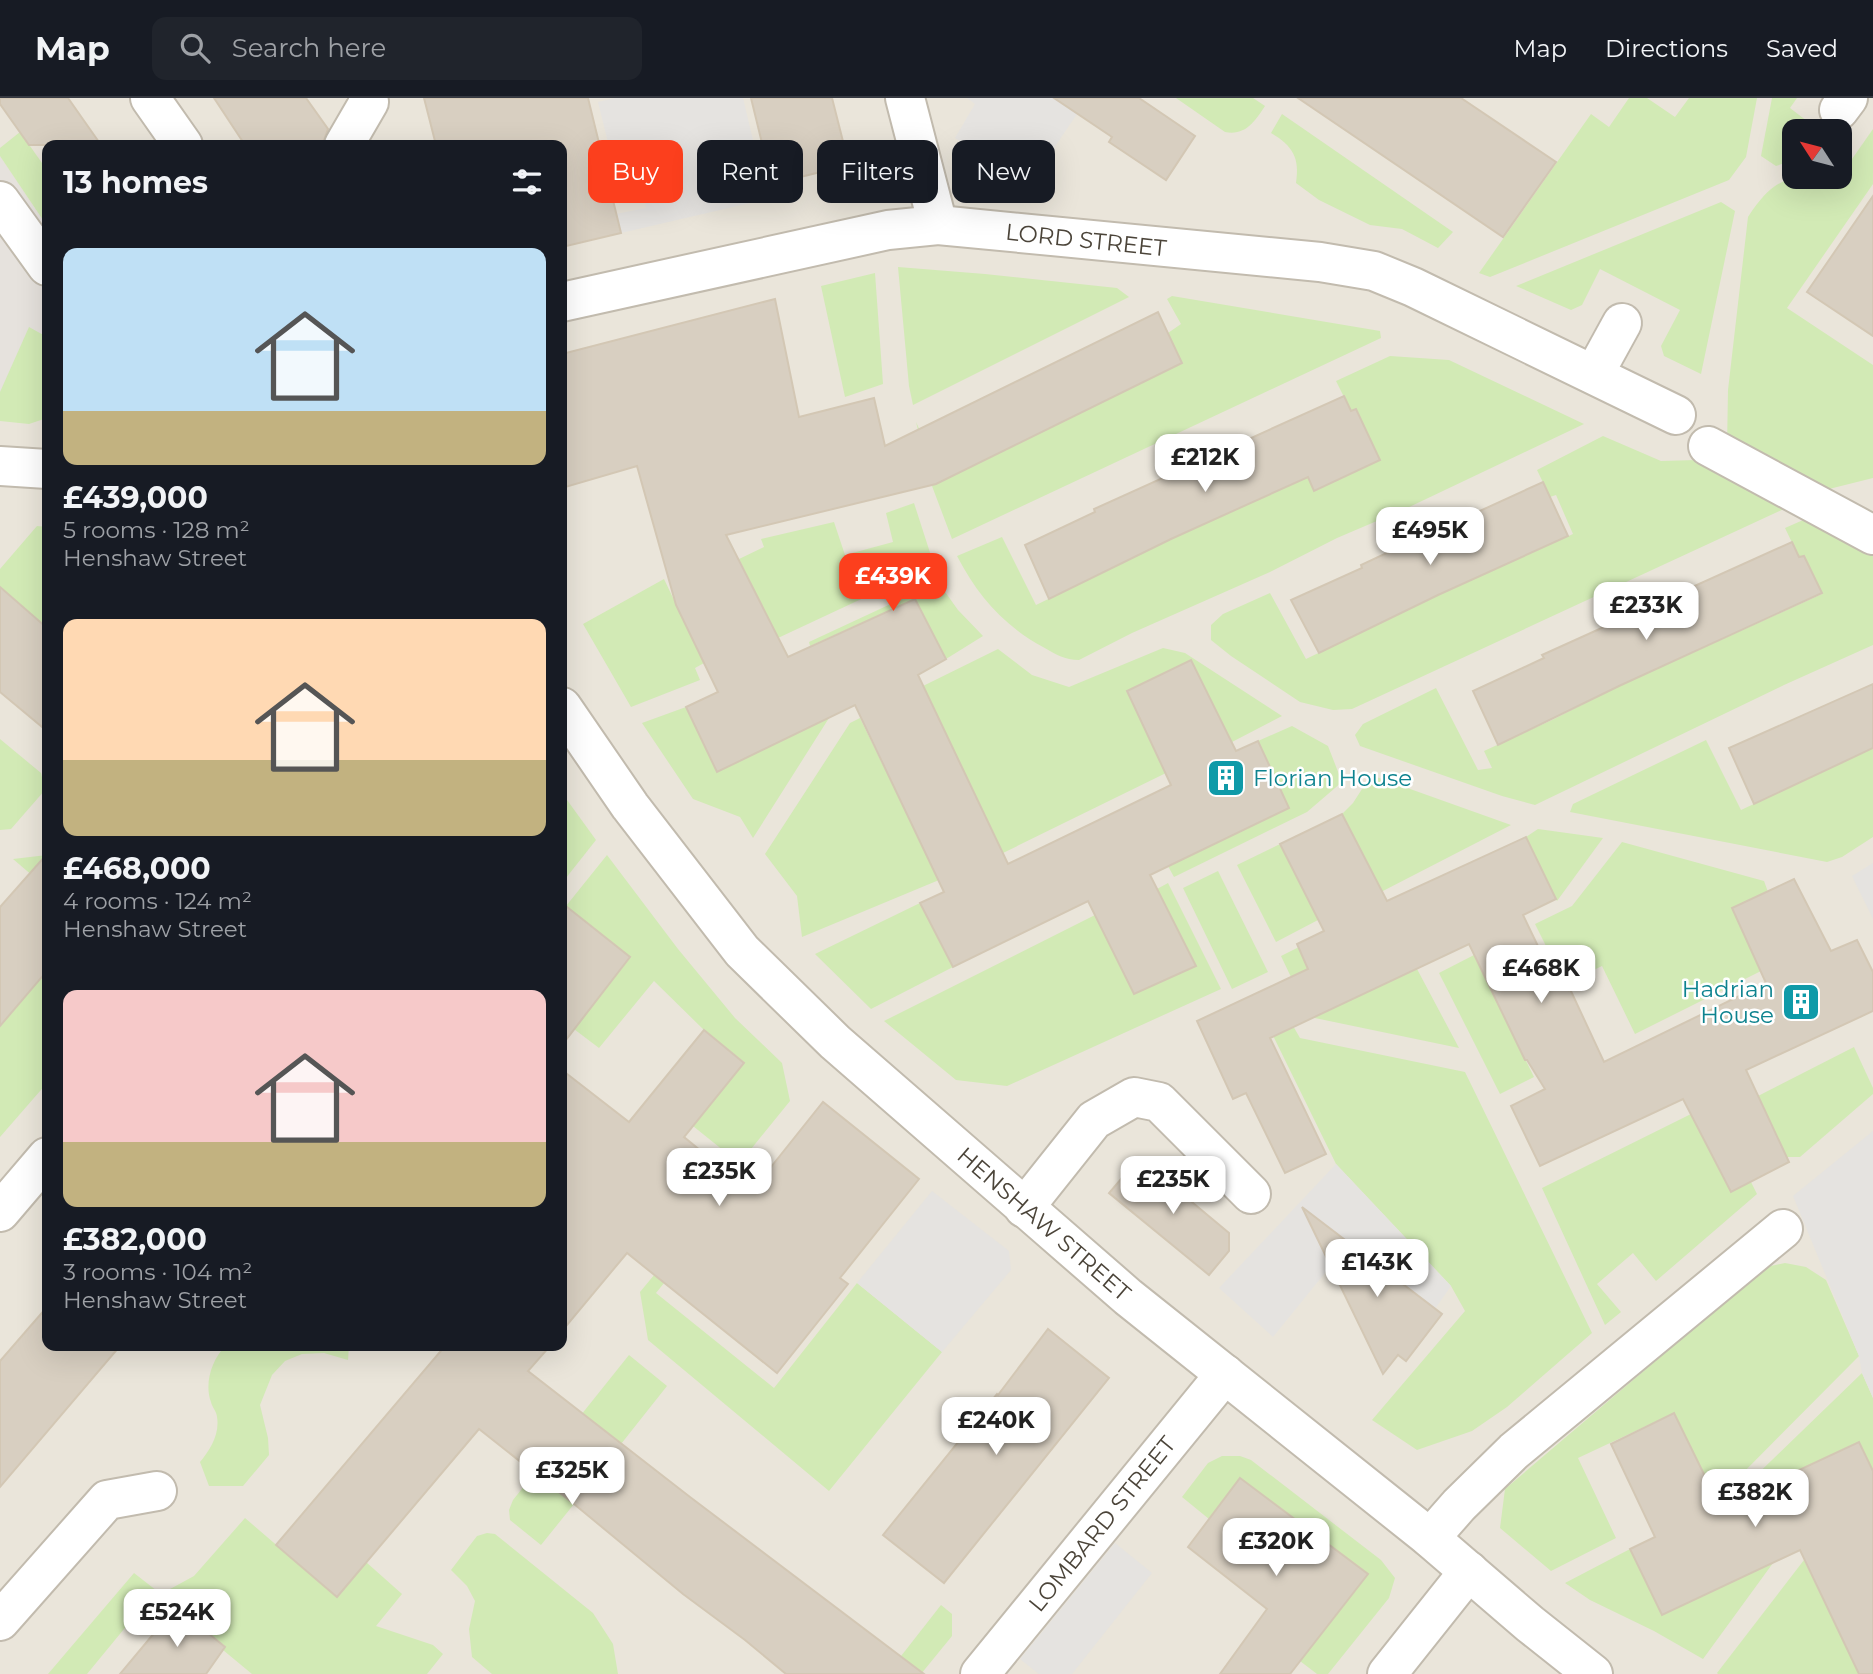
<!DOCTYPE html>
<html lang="en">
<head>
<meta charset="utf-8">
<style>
  :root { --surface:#171b24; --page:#20242c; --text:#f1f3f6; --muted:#9ea1a6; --line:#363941; --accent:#fc3f1d }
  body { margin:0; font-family:Montserrat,sans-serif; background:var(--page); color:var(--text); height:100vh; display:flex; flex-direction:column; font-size:26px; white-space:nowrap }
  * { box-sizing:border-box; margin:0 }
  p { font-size:23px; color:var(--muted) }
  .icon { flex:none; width:38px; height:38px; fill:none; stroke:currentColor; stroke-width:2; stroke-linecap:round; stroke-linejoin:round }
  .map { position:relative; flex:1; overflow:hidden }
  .sheet { position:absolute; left:42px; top:42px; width:525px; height:1211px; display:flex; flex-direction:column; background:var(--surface); border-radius:14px; box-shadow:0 7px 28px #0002 }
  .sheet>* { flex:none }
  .banner { position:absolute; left:588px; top:42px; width:665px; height:63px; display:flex; gap:14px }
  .needle { width:46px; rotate:306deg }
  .tools { position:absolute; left:1782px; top:21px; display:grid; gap:14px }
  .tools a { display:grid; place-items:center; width:70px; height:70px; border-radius:14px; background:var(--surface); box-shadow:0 7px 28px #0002; font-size:35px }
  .price { position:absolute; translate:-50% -60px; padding:0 16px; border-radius:14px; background:#fff; color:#222; font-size:23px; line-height:46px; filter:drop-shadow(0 2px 4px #0008) }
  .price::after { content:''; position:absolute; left:50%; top:42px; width:21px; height:16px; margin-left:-10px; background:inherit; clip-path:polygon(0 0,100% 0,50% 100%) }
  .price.selected { background:var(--accent); color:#fff }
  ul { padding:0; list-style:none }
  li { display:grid; align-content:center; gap:14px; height:371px; padding:0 21px }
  li span { display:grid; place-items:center; height:217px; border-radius:14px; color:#555 }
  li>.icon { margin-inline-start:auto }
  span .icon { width:126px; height:126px; fill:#fffc; stroke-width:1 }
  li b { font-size:30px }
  h2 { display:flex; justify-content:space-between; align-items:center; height:84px; padding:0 21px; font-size:30px }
  .chip { padding:0 24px; border-radius:14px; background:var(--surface); box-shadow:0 7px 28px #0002; font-size:24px; line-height:63px }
  .chip.selected { background:var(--accent); color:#fff }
  header { display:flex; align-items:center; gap:42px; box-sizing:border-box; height:98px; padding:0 35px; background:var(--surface); border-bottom:2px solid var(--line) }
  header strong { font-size:33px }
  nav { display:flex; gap:38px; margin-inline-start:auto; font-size:24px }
  .search { width:490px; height:63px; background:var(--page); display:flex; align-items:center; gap:18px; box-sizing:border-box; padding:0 24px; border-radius:14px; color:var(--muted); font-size:26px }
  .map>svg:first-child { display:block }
</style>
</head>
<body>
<header>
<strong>Map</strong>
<div class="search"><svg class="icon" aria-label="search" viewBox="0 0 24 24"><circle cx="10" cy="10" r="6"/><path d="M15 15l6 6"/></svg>Search here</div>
<nav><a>Map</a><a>Directions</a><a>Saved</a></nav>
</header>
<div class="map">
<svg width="1873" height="1576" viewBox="0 0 1873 1576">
  <rect width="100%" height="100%" fill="#f6f3ec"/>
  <path fill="#eae5da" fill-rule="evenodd" d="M0,0H1873V1576H0ZM1794,33H1839V79H1794ZM47,47H562V1248H47Z"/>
  <path fill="#e6e2dd" d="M0,58L47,128V321L0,319Z"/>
  <g fill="#d2eab5">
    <path d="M1176,0H1253L1265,8C1255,23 1246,38 1225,34Z"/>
    <path d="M1629,0H1647L1675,19L1689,0H1757L1746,59L1729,82L1490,179L1479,175L1591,16L1609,29Z"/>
    <path d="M1772,0H1797L1790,10L1820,33H1794V62L1776,68L1761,58Z"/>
    <path d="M1282,16L1453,134L1438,150L1402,131L1370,127L1319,102L1296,85C1300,60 1293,48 1271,35Z"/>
    <path d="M1873,31V86L1787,210L1873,267V380L1813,395L1727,349L1728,292L1748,119C1777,75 1790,79 1839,79V65L1852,61Z"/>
    <path d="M20,34L47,72V128L0,58V50Z"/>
    <path d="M1721,104L1735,113L1701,276L1664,258L1661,248L1680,212L1600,171L1582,207L1571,212L1516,188Z"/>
    <path d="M898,169L985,176L1117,190L1129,199L913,307L909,288Z"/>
    <path d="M875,175L883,286L845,299L821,188Z"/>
    <path d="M1172,198L1380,233L1381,240L952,441L932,388L916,324L943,382L1182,265L1168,235L1181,226L1167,201Z"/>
    <path d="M29,229L47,239V320L29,326L0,323V294Z"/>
    <path d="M1390,258L1449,262L1584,326L1405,411L1337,440L1270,474L1132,535L1079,562C1065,562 1055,556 1043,549C1003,527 978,498 957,458L1002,439L1036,507L1171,441L1308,379L1315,393L1380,362L1356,312L1351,313L1336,283Z"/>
    <path d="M1603,338L1661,363L1696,362L1786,410L1352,611L1333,612L1300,604L1231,558L1211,542V527L1223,516L1270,495L1306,561L1438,497L1573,436L1556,397L1550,399L1537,372Z"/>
    <path d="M914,405L934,467L778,540L739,461L764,449L761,441L834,424L845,457L893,444L886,415Z"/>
    <path d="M1810,419L1873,453V547L1784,587L1535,707L1502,698L1360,648L1355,637L1363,626L1436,590L1478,672L1492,670L1484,653L1552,622L1619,588L1822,496L1804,458L1799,459L1785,430Z"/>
    <path d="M37,428L47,429V530L5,494L0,499V471Z"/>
    <path d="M664,481L704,565L695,570L700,582L631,609L583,526Z"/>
    <path d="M938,484L958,512L983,538L946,561L915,501L810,548L809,544Z"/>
    <path d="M1163,550L1185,555L1282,618L1232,644L1191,562L1166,675L1003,755L923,588L998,551L1032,577L1069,589Z"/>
    <path d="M686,609L717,673L829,620L753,740L740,719L693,701L642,625Z"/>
    <path d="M860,620L939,782L802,839L797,798L765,756L850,625Z"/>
    <path d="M1292,628L1328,648L1342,684L1307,714L1174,779L1168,768L1289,710L1258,643Z"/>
    <path d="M0,641L41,675L45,692L11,731L0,732Z"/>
    <path d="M1706,642L1741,712L1873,650V739L1842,759L1827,764L1570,714L1573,706Z"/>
    <path d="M1371,677L1511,727L1381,794L1342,716L1353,705Z"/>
    <path d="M562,695L596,742L562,785Z"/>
    <path d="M1538,731L1603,740L1557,803L1526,739Z"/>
    <path d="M1622,744L1764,783L1768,794L1732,810L1761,873L1635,936L1602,868L1565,886L1535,826L1572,808Z"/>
    <path d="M1280,746L1318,822L1276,844L1237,767Z"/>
    <path d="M47,757V790L13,761Z"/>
    <path d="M607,757L678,851L735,920L782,965L790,1003L747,1056L729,1057L693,1028L744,964L704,932L654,883L599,950L562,922V876L596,903L630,860L566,808Z"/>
    <path d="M1218,773L1268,874L1232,891L1183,790Z"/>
    <path d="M1168,785L1221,891L1007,988L956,982L884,923L1095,817L1134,896L1157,791Z"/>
    <path d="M920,805L953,869L871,911L815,856Z"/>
    <path d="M1299,849L1329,912L1417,871L1459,950L1310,919L1281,858Z"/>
    <path d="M1474,857L1534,979L1500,996L1439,875Z"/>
    <path d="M47,873V985L0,1039V928Z"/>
    <path d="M1273,893L1300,940L1465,974L1592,1235L1507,1309L1472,1333L1417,1352L1372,1322L1465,1213L1451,1188L1336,1066L1256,903Z"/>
    <path d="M1854,949L1873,990V996L1800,1059H1787L1758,998Z"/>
    <path d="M1691,1016L1731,1094L1751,1084L1757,1096L1656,1183L1633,1155L1597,1186L1621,1214L1605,1227L1542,1090Z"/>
    <path d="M743,1087L656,1195L774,1290L857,1185L942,1254L829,1393L648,1242L640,1194L728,1088Z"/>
    <path d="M1785,1165L1806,1169L1826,1182L1859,1258L1726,1392L1722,1381L1709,1387L1674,1315L1578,1360L1616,1440L1551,1473L1500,1430L1505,1391L1766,1169Z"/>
    <path d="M225,1248H349L348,1262L324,1255L302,1256L285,1263L272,1277L260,1307L268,1340L269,1357L243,1388H209L200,1364C210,1352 220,1336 217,1319C217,1314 212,1309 211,1304C204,1285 212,1262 225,1248Z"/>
    <path d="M629,1257L667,1288L621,1346L541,1380L574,1406L541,1447L510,1422L509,1412L513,1402Z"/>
    <path d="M1862,1275L1873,1300V1373L1858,1344L1743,1398L1740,1393Z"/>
    <path d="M1222,1358H1240L1251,1362L1381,1462L1395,1480L1389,1500L1328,1576H1317L1300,1563L1367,1476L1241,1381L1209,1421L1182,1399L1208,1365Z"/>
    <path d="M245,1420L337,1499L366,1464L402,1496L376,1528L433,1547L443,1556L427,1576H252L223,1552L225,1548L176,1509L158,1530L138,1514L87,1576H48L134,1475L161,1496L194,1478Z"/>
    <path d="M487,1435L495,1436L593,1515L613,1546L618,1576H492L472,1559L469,1531L475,1503L467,1488L451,1472L477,1438Z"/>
    <path d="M1630,1451L1662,1516L1773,1465L1703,1561L1654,1533L1590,1502L1565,1485Z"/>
    <path d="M1804,1462L1859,1576H1718L1717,1575Z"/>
    <path d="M941,1507L952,1516V1538L921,1576H887Z"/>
  </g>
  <g fill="#e5e3e0">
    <path d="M615,0H743L767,101L621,135L616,116L646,110L643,92L621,97L598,4Z"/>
    <path d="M967,0H1064L1061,5L1077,16L1027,90L955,40L975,6Z"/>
    <path d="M1873,765V821L1852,778Z"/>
    <path d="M1873,1033V1300L1862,1275L1859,1258L1793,1098Z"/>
    <path d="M1336,1066L1451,1188L1435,1211L1342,1154L1273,1239L1219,1190Z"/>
    <path d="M932,1093L1009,1153L1011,1172L942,1254L857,1185Z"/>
    <path d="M1115,1445L1152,1475L1072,1576H1039L1020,1561Z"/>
  </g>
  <g fill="#d8cfc1" stroke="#d3c7b4" stroke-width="2">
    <path d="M0,0H68L101,47H29L0,6Z"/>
    <path d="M214,0H306L328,31L322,47H245Z"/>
    <path d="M424,0H588L621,135L562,149V47H436Z"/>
    <path d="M751,0H832L849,67L772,86Z"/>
    <path d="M1054,0H1139L1195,38L1166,82L1109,44L1112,39Z"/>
    <path d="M1298,0H1461L1556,64L1503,139Z"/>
    <path d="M1873,98V238L1807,194Z"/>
    <path d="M775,201L799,319L874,300L885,348L1158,214L1182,265L936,386L726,437L788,559L915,501L946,561L918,577L1008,766L1171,687L1127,593L1191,562L1236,653L1258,643L1289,710L1150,777L1196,868L1134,896L1088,803L953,869L920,805L944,794L855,607L717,674L686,609L718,594L676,507L637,368L562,390V256Z"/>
    <path d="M1344,298L1351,313L1356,311L1380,362L1314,393L1308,379L1171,441L1049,501L1025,447L1095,414L1094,411Z"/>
    <path d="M1543,384L1568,438L1438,497L1319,555L1291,502L1362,470L1361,467L1410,444V445Z"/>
    <path d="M1792,444L1799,459L1804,458L1822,495L1619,588L1498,647L1473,593L1544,560L1542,557Z"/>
    <path d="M0,489L47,530V633L0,594Z"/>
    <path d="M1873,586V650L1754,706L1729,650Z"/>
    <path d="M1342,716L1387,803L1526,739L1556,801L1523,817L1559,892L1567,888L1569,892L1570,891L1604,964L1766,885L1732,810L1794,781L1831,853L1857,842L1873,874V913L1746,972L1789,1064L1731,1094L1683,1001L1540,1068L1511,1008L1545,991L1527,962H1525L1469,846L1270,940L1326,1056L1285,1075L1246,995L1233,1001L1197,923L1308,871L1297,846L1324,833L1280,746Z"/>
    <path d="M47,756V873L0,928V809Z"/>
    <path d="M562,805L630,859L562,947Z"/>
    <path d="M704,932L744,965L684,1039L751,1094L823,1004L919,1081L840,1180L848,1186L777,1275L627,1155L562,1233V972L629,1024Z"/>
    <path d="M1139,1060L1229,1135V1153L1209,1177L1109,1095Z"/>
    <path d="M1302,1109L1442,1216L1406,1263L1398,1257L1383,1276Z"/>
    <path d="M47,1209V1248H120L0,1389V1263Z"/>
    <path d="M1048,1231L1109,1280L944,1485L883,1437L997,1296L998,1297Z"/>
    <path d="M445,1248H550L528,1273L690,1399L924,1576H786L745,1542L683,1496L574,1406L479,1331L337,1499L276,1447Z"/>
    <path d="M1674,1315L1720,1409L1859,1344L1873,1373V1576H1859L1800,1452L1662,1517L1630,1451L1655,1439L1611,1346Z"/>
    <path d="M1240,1380L1368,1476L1290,1576H1220L1267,1511L1188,1449Z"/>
    <path d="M176,1509L225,1549L206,1576H120Z"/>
  </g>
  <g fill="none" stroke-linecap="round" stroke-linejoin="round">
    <defs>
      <g id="minor">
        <path d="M150,0L183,47"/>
        <path d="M905,0L938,127"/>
        <path d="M1839,12L1848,0"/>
        <path d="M344,47L369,4L368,0"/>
        <path d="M0,103L47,168"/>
        <path d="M562,204L888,132L938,127L1320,164L1374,173L1413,189L1676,317"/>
        <path d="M1594,276L1622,225"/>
        <path d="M1708,348L1873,437"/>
        <path d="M0,368L47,371"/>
        <path d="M562,609L630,708L742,853L835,944L1128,1199L1430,1440L1530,1526L1593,1576"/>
        <path d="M1024,1110L1094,1022L1134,999L1159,1004L1251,1096"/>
        <path d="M0,1114L47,1059"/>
        <path d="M1430,1440L1459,1407L1514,1353L1783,1131"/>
        <path d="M0,1523L107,1402L157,1393"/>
        <path d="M980,1576L1225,1276"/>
        <path d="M1387,1576L1469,1473"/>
      </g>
    </defs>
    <use href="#minor" stroke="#c2bbae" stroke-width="42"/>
    <use href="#minor" stroke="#fff" stroke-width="38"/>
  </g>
  <defs>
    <symbol id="building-square" viewBox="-11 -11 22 22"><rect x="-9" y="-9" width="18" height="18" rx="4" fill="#0f9aa8" stroke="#fff"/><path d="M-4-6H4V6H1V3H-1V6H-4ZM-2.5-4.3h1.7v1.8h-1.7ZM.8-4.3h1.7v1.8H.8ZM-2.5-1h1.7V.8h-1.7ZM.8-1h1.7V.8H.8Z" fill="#fff"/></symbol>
  </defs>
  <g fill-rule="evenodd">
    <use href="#building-square" x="1204" y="658" width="44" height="44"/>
    <use href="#building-square" x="1779" y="882" width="44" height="44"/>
  </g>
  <g text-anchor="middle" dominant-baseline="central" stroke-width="5" stroke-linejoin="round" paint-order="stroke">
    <g font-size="23" fill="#4b4439" stroke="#fff">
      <text transform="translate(1086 142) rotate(6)">LORD STREET</text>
      <text transform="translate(1044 1126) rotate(41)">HENSHAW STREET</text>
      <text transform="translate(1102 1426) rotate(-51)">LOMBARD STREET</text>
    </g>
    <g font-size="23" fill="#0d838f" stroke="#fff" text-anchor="start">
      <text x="1253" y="680">Florian House</text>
      <text x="1774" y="891" text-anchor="end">Hadrian<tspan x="1774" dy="26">House</tspan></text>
    </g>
  </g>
</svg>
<div class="tools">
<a><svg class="needle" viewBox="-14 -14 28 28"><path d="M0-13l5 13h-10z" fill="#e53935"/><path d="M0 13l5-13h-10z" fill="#9ea1a6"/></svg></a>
</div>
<b class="price" style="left:1205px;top:396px">£212K</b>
<b class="price" style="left:1430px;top:469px">£495K</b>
<b class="price selected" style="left:893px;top:515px">£439K</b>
<b class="price" style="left:1646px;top:544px">£233K</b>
<b class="price" style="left:1541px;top:907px">£468K</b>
<b class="price" style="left:719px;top:1110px">£235K</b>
<b class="price" style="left:1173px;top:1118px">£235K</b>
<b class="price" style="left:1377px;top:1201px">£143K</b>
<b class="price" style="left:996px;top:1359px">£240K</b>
<b class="price" style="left:572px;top:1409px">£325K</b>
<b class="price" style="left:1755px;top:1431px">£382K</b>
<b class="price" style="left:1276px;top:1480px">£320K</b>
<b class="price" style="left:177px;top:1551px">£524K</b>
<div class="banner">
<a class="chip selected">Buy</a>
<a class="chip">Rent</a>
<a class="chip">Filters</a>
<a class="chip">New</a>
</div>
<section class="sheet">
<h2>13 homes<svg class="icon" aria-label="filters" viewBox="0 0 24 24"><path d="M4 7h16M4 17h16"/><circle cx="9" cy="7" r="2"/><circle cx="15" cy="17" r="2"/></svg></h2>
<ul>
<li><span style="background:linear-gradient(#bfe0f5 75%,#c2b280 0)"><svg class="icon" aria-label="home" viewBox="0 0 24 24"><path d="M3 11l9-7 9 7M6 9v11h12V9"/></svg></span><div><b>£439,000</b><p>5 rooms · 128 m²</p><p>Henshaw Street</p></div></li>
<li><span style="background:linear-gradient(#ffd9b3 65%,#c2b280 0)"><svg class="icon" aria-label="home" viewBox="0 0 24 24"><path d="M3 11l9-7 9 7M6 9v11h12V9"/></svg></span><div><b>£468,000</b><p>4 rooms · 124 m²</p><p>Henshaw Street</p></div></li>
<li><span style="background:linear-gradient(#f6c9c9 70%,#c2b280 0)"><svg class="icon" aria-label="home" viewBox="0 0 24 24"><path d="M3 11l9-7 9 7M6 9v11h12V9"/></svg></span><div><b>£382,000</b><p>3 rooms · 104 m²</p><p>Henshaw Street</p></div></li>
</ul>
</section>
</div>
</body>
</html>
